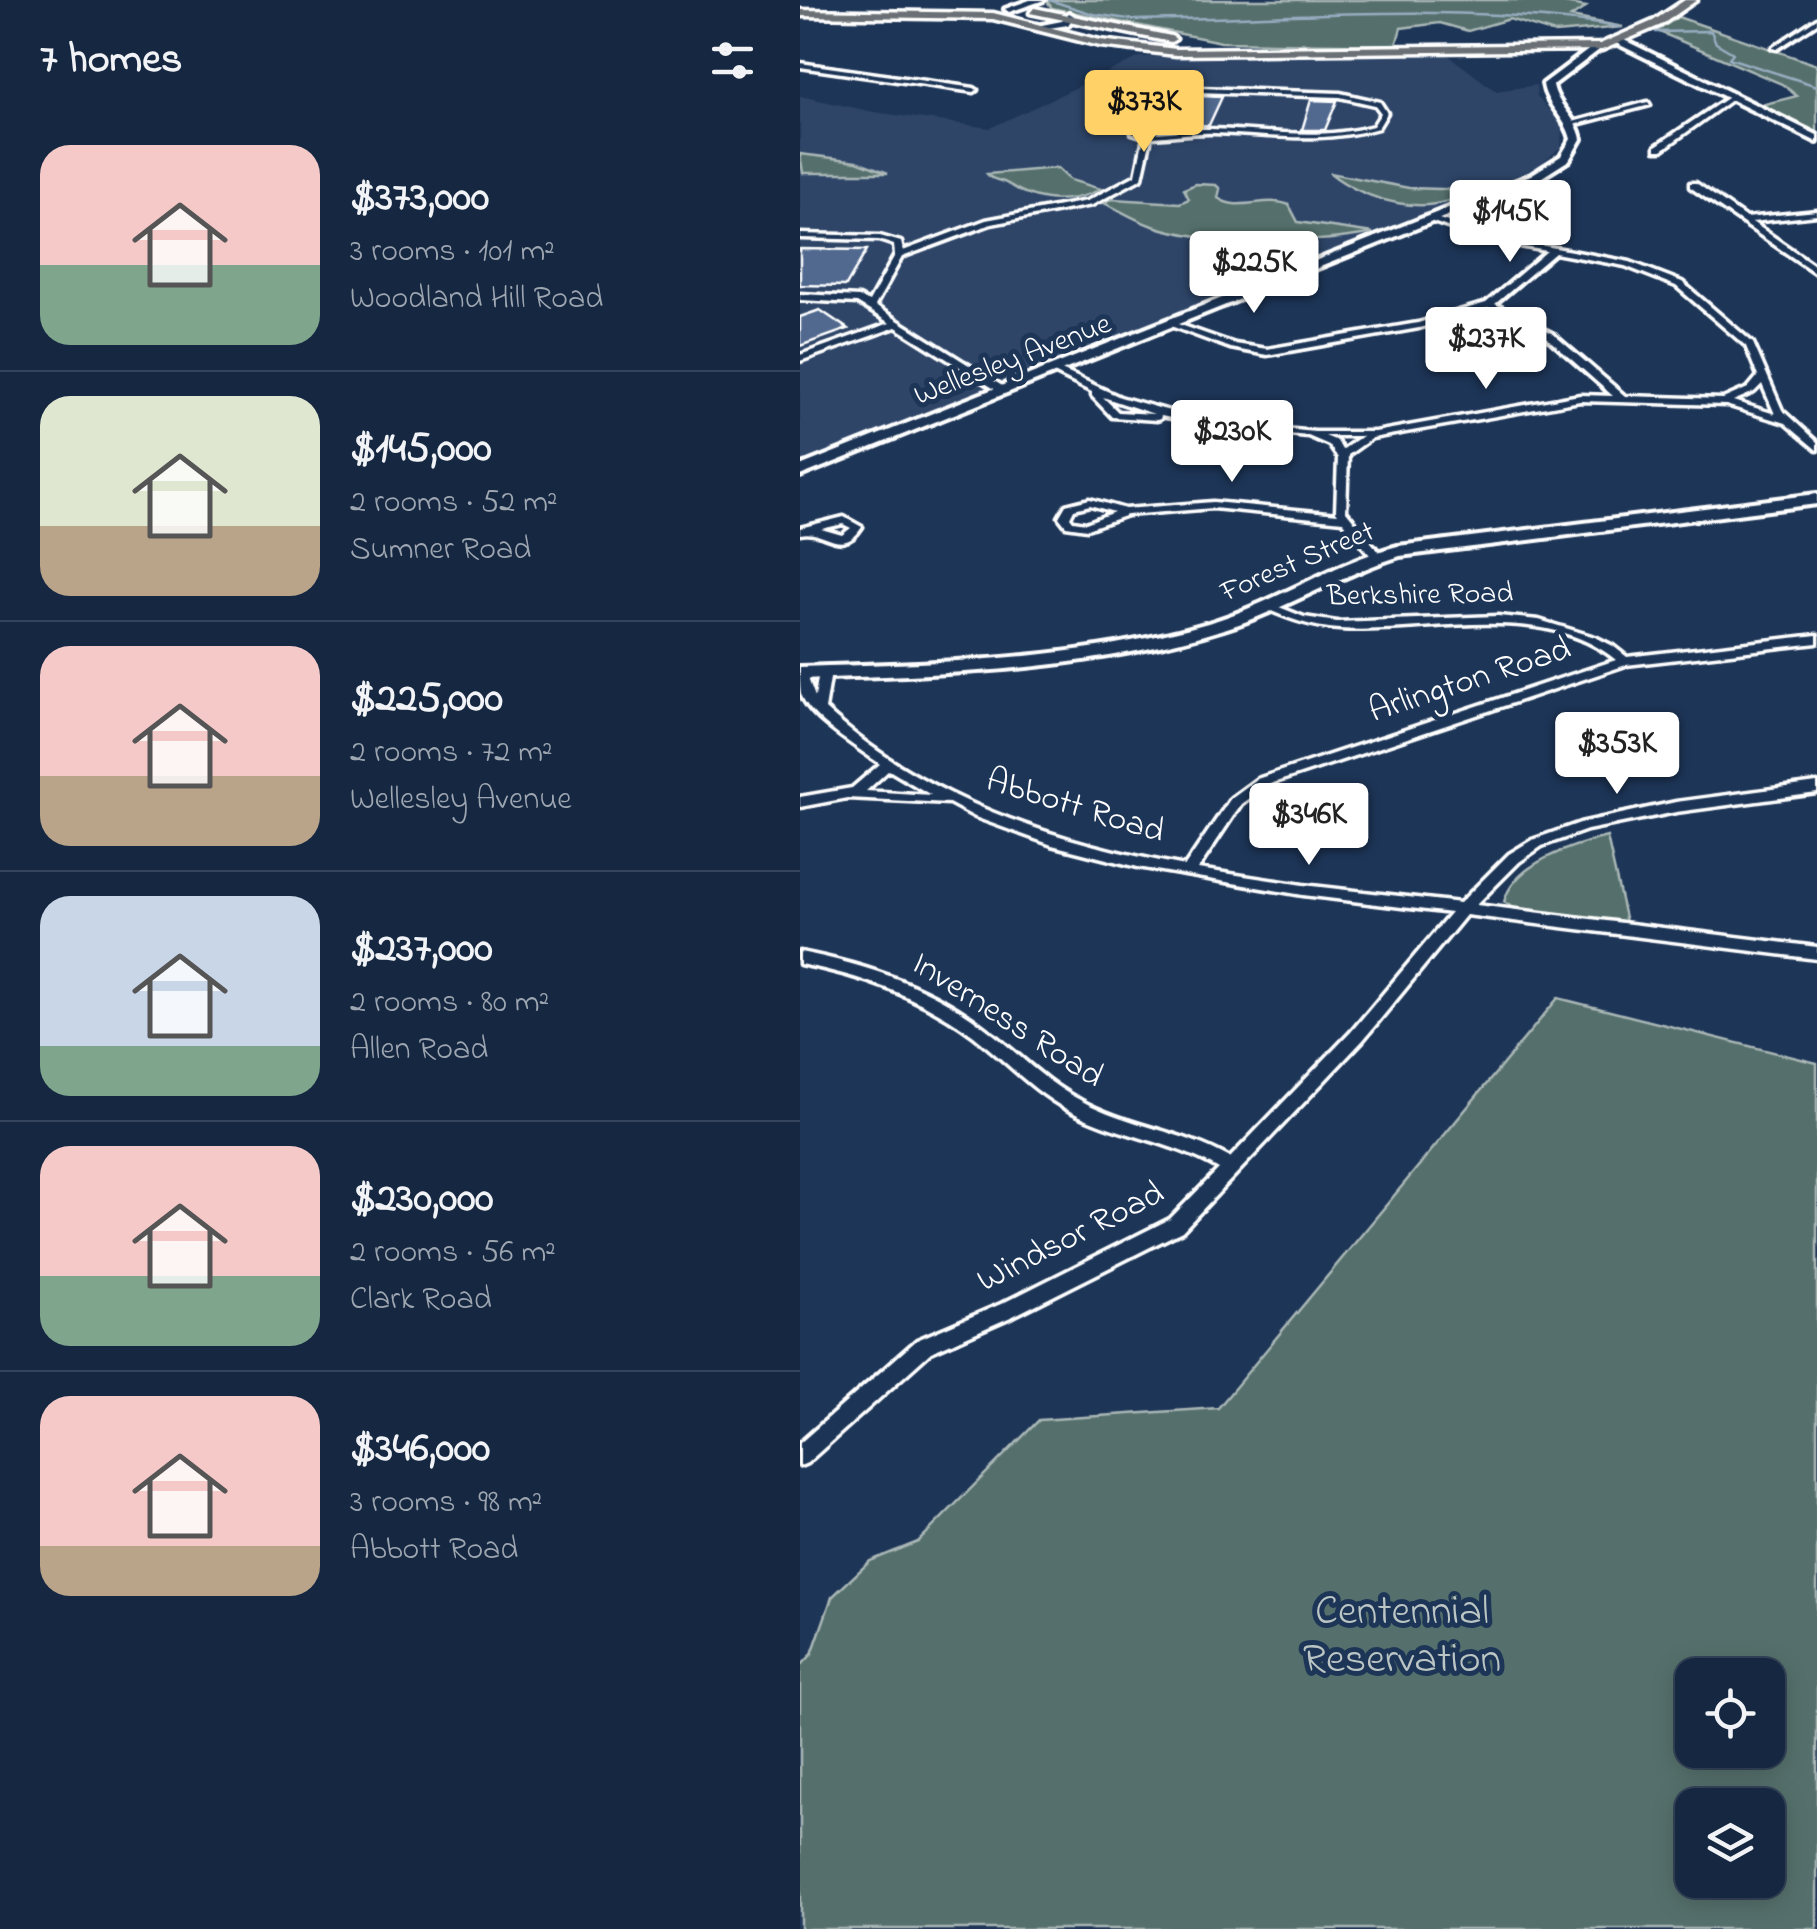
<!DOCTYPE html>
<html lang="en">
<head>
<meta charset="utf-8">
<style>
  :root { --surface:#162841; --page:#1f3048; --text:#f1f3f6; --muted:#9ea6b1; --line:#35445a; --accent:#ffd166 }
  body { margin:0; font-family:"Indie Flower",sans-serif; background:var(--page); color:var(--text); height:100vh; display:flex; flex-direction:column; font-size:38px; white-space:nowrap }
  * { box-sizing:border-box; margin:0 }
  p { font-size:32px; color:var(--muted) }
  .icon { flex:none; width:55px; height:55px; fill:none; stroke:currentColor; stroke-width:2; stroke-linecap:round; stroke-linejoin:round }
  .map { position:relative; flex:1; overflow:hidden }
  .details { display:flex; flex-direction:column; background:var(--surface); width:800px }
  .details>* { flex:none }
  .tools { position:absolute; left:875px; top:1658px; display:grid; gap:20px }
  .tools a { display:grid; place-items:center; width:110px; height:110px; border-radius:20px; background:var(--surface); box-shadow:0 5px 25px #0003,0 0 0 2px var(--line); font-size:50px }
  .price { position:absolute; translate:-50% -85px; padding:0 22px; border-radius:10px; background:#fff; color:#222; font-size:32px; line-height:65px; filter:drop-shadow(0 2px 5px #0008) }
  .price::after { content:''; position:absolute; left:50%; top:60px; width:30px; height:22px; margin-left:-15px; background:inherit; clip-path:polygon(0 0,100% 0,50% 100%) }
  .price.current { background:var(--accent); color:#111 }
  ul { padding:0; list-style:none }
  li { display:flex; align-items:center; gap:30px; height:250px; padding:0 40px }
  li+li { border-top:2px solid var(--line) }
  li span { display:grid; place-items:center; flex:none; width:280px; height:200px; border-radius:30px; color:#555 }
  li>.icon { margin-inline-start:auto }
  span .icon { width:120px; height:120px; fill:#fffc; stroke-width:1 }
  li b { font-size:42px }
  h2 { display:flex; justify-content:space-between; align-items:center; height:120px; padding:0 40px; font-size:42px }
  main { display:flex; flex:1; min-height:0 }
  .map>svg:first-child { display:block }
</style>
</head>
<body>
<main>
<section class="details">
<h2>7 homes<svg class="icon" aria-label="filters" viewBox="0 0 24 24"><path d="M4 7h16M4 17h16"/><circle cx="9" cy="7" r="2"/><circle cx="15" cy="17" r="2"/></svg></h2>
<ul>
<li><span style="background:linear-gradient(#f6c9c9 60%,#7fa58c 0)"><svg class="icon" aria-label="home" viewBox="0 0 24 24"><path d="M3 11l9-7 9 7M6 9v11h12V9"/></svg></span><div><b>$373,000</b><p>3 rooms · 101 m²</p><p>Woodland Hill Road</p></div></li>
<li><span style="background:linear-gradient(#dfe7d0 65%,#b9a48a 0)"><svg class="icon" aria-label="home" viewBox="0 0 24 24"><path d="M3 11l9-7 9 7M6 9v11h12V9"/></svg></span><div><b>$145,000</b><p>2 rooms · 52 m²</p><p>Sumner Road</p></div></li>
<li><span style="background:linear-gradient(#f6c9c9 65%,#b9a48a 0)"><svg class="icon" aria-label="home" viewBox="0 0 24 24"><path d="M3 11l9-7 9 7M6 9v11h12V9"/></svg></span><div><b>$225,000</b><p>2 rooms · 72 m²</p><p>Wellesley Avenue</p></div></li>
<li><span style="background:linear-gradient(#c9d6e8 75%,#7fa58c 0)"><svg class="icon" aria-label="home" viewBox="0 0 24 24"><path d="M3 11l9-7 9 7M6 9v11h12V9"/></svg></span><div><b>$237,000</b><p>2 rooms · 80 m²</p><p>Allen Road</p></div></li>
<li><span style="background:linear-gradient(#f6c9c9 65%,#7fa58c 0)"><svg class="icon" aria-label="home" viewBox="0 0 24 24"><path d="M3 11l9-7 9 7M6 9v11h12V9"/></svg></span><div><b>$230,000</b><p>2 rooms · 56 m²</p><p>Clark Road</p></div></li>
<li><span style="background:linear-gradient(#f6c9c9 75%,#b9a48a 0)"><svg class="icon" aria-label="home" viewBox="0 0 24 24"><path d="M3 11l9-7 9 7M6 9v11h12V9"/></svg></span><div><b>$346,000</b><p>3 rooms · 98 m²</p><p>Abbott Road</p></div></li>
</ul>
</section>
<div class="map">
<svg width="1017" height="1929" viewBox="0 0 1017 1929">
  <rect width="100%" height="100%" fill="#1d3557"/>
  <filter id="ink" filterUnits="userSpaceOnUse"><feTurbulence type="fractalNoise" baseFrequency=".01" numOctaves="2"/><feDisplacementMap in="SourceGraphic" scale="20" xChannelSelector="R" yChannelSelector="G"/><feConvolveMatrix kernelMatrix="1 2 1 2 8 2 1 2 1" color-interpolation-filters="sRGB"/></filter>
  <g filter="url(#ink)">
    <path fill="#2d4568" d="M648,55L696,91L736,85L737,96L762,125L761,147L737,167L628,214L633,217L0,464V96L74,112L190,128L340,57Z"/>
    <g fill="#546f6c" stroke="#aab7b6" stroke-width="2.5" fill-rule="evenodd">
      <path d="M246,0H748L786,7L771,17L823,27L755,33L709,19L668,31L640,23L601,28L596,45L421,42L252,8Z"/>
      <path d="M878,17L1017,65V131L1011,133L957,106L997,96L982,84L857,31Z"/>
      <path d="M0,154L57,161L88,173H3Z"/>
      <path d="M257,168L270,180L301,189C269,205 238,203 208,184C199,179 193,181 187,174Z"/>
      <path d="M530,173L609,188L670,190C630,219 566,202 530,173Z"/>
      <path d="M396,184L416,185L420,189L418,198C438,213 465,195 489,205L498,222L573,233C514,245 408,245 350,225C333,219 318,209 302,202L313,199L380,203L389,199L384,189Z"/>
      <path d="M807,837L826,922L716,909L704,902C714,863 773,845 807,837Z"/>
      <path d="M758,998L1017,1063V1929H0V1667L12,1654L32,1597L70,1561L118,1542L239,1420L418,1408ZM892,1675H968V1750H892ZM892,1805H968V1880H892Z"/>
    </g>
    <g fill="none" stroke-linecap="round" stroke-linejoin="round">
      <g stroke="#98adc1" stroke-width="2.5">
        <path d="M249,0L293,14L335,20C495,17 661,2 819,27"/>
        <path d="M856,32L911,31L916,43L933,53L929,58L1017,86"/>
      </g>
    </g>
    <g fill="#51698f" stroke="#fff" stroke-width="2.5">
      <path d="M402,96L422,97L409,125L389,126Z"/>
      <path d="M511,100L537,101L525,130H502Z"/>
      <path d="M0,249L67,250L46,286L0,285Z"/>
      <path d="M20,310L48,329L0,346V317Z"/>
    </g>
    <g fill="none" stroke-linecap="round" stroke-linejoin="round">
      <defs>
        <g id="street">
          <path d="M1017,18V23L977,49L972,48Z"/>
          <path d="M0,63L174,88L177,90L174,92L0,67Z"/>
          <path d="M398,88L540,93L580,102L587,113L578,128C523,144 471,135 414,133C393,132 373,136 351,137L342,178L292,205L191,224L102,257L75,306L207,389V393H201L96,327L0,361V355L90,323L57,303L0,300V294L59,297L69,302L95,255L94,245L79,240L0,238V234L80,236L101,242L103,251L186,220L287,201L336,175L344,137L332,133L347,102ZM398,92L540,97L575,105L581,113L573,126C519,141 466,130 410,129C387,128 363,135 340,132L352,104Z"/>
          <path d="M930,96L935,97L862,150H856V146Z"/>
          <path d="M848,102L850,105L773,125L769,123Z"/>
          <path d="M890,183H896L946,218L1017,211V215L952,222L1017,267V274L890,187Z"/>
          <path d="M636,218L687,235L830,262L882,282L953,343L982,410L1017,442V450L985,423L926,405L780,401L572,438L548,455L546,511L583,557L577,560L573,559L543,521L413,508L327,515L287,529L266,526L259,517L266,505L290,499L325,509L413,502L538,514L536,511L538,458L529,445L508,436L412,426L361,416L360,419L357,420L312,417L292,396V392L254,373V369L257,368L320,397L380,414L444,425L515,432H575L780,395L813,396L746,337L688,308L619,328L467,355L430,348L368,325L372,322L435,344L467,349L618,323L686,303L747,251L682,239L633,222L632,220ZM755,253L825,266L876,286L946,346L958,376L948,388L923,399L825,396L752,333L695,304ZM962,384L975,414L933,401L954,392ZM303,397L354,414L318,412ZM525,436H562L542,450L537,441ZM290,505L314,512L286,523L273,521L270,517L274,509Z"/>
          <path d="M44,517L62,527C42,559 24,528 0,534V528ZM43,524L51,528L42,535L21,529Z"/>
          <path d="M469,603L504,617L537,622L698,616L739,620L795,637L813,646L827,657L1017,635V643L826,665L467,785L441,804L398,869L503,885L660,903L709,854L732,840L780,823L876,802L1017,783V793L876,812L787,830L742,846L719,862L676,905L1017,947V959L666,915L563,1040L382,1231L213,1316L131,1352L7,1463L0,1466V1443L117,1340L201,1304L370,1219L419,1169C373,1141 318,1136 270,1111C234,1092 206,1061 174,1036C122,997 63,976 0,964V952C68,965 134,987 189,1031C219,1054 246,1083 280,1100C327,1126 383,1131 430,1158L551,1032L651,913L503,895L338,867L252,845L175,817L149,803L47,798L0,807V797L52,788L80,764C59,748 8,719 1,693C0,686 0,676 0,669L8,672L9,681L15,697L19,672L25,668L29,669L31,672L25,709C124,800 255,842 385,866L431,798L457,779L816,660C741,599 625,635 539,629C512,627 489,619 465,608V604ZM89,770L131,795L66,791Z"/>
        </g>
        <g id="secondary">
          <path d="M230,0H244L209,12L205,9Z"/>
          <path d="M269,13L274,16L268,25L242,29L237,26L262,21Z"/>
          <path d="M816,39H822L1017,135V142L816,43Z"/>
          <path d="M795,45L803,47L753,85C757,106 777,117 781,139L769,160L739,179L0,476V466L731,175L761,156L771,139C766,117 746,106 743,84Z"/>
          <path d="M1017,494V504L600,556C539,575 485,610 424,629C287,672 142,674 0,679V667C136,663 276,661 408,623C474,604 531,563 598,546Z"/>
        </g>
        <g id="primary">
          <path d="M885,0H897L861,25L802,50L376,55L300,46L193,19L0,16V10L193,13L300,40L376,49L800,44L853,21Z"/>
          <path d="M234,8L371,36L376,39L371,42L230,13Z"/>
        </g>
      </defs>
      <use href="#street" stroke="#fff" stroke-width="7"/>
      <use href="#secondary" stroke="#fff" stroke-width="8"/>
      <use href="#primary" stroke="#fff" stroke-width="7"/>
      <use href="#street" fill="#1d3557" fill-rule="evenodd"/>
      <use href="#secondary" fill="#1d3557" fill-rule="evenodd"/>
      <use href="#primary" fill="#6a7074" fill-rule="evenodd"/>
    </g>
  </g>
  <g text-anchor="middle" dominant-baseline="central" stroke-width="10" stroke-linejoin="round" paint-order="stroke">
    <g font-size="30" fill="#fff" stroke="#1d3557">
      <text transform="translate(213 361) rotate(-21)">Wellesley Avenue</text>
      <text transform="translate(498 563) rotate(-23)">Forest Street</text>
      <text transform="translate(620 596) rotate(-1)">Berkshire Road</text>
    </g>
    <g font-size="35" fill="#fff" stroke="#1d3557">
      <text transform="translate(670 681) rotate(-18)">Arlington Road</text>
      <text transform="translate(275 807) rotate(17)">Abbott Road</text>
      <text transform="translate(207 1021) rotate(33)">Inverness Road</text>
      <text transform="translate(271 1238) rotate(-27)">Windsor Road</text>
    </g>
    <g font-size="42" fill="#bbc5c4" stroke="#1d3557">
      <text x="602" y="1612">Centennial<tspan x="602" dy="48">Reservation</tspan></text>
    </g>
  </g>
</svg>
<div class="tools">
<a><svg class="icon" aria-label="locate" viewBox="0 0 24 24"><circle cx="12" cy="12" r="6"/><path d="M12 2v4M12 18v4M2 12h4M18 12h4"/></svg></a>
<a><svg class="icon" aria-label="layers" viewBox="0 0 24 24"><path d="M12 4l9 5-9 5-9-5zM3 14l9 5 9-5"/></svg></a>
</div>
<b class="price current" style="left:344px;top:155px">$373K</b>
<b class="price" style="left:710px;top:265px">$145K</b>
<b class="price" style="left:454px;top:316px">$225K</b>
<b class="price" style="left:686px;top:392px">$237K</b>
<b class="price" style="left:432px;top:485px">$230K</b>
<b class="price" style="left:817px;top:797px">$353K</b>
<b class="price" style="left:509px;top:868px">$346K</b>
</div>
</main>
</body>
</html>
